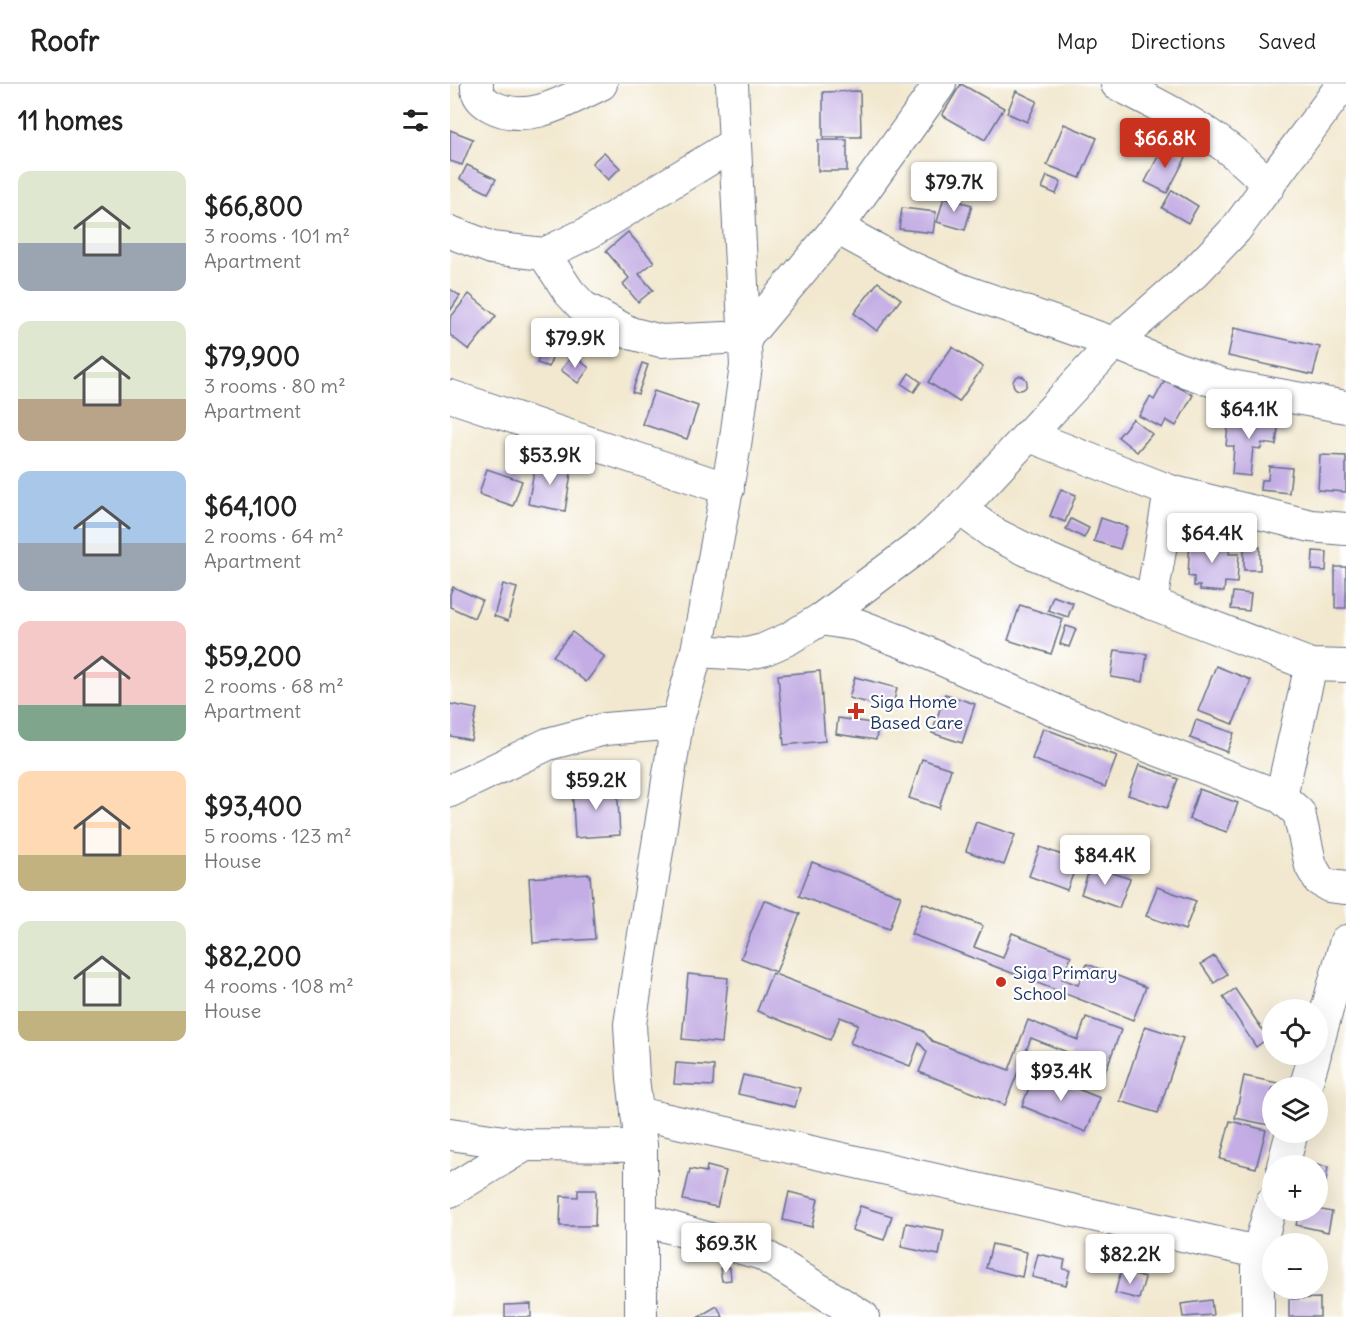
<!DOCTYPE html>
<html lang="en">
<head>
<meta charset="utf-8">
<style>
  :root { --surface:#fff; --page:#f6f6f6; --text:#222; --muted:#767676; --line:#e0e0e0; --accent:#c8321e }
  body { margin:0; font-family:Delius,sans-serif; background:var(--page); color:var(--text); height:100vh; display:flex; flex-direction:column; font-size:22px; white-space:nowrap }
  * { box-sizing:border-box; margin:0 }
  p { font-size:20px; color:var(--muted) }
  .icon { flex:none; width:33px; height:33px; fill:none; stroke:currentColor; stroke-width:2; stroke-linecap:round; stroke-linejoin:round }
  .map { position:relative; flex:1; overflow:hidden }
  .drawer { display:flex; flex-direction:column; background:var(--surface); width:450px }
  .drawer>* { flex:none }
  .fabs { position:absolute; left:812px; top:915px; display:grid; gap:12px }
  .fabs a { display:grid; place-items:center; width:66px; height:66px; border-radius:50%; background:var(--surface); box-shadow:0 6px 24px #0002; font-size:30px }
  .price { position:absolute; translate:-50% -51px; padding:0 14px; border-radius:6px; background:#fff; color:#222; font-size:20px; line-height:39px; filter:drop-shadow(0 2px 3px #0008) }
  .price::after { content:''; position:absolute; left:50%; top:36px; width:18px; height:14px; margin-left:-9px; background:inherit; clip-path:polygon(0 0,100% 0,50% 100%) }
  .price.selected { background:var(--accent); color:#fff }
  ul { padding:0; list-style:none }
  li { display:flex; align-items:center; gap:18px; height:150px; padding:0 18px }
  li span { display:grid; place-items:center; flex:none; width:168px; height:120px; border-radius:12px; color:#555 }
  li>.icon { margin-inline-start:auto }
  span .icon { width:72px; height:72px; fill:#fffc; stroke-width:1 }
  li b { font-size:26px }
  h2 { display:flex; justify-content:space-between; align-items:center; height:72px; padding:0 18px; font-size:26px }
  header { display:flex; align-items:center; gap:36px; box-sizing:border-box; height:84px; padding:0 30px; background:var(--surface); border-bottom:2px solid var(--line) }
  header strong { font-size:28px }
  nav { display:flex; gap:33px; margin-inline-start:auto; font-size:21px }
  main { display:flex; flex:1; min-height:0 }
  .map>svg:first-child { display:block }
</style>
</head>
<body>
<header>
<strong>Roofr</strong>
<nav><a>Map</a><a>Directions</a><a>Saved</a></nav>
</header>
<main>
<section class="drawer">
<h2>11 homes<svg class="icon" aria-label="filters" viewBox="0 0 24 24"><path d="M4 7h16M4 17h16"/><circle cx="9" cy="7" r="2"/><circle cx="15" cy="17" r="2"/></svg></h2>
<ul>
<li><span style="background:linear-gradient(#dfe7d0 60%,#9aa5b1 0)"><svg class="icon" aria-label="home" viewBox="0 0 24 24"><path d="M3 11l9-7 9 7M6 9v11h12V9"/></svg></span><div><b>$66,800</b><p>3 rooms · 101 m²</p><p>Apartment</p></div></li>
<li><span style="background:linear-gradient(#dfe7d0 65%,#b9a48a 0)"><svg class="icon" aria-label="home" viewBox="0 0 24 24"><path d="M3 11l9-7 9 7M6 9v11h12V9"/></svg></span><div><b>$79,900</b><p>3 rooms · 80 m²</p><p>Apartment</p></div></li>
<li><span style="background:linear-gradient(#a9c7e8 60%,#9aa5b1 0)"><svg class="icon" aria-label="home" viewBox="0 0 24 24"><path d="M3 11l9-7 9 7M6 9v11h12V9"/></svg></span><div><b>$64,100</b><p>2 rooms · 64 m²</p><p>Apartment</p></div></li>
<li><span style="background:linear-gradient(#f6c9c9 70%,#7fa58c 0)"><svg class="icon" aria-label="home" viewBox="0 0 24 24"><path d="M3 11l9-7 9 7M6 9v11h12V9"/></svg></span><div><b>$59,200</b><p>2 rooms · 68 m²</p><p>Apartment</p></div></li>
<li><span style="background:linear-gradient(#ffd9b3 70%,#c2b280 0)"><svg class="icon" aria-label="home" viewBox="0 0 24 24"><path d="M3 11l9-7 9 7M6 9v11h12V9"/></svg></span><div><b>$93,400</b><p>5 rooms · 123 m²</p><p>House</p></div></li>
<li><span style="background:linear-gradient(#dfe7d0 75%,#c2b280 0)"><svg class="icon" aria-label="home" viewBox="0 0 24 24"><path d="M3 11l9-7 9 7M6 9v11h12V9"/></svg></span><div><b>$82,200</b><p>4 rooms · 108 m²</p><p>House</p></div></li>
</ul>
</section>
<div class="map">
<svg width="896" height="1233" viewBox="0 0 896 1233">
  <rect width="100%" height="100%" fill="#fff"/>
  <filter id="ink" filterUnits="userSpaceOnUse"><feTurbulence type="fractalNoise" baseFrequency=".0167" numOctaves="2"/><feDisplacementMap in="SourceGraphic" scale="12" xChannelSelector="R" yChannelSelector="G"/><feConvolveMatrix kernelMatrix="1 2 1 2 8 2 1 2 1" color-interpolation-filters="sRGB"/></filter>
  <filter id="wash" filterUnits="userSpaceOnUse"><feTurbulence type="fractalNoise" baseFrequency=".008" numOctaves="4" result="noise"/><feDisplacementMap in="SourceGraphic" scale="24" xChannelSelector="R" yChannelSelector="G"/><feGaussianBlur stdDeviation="1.35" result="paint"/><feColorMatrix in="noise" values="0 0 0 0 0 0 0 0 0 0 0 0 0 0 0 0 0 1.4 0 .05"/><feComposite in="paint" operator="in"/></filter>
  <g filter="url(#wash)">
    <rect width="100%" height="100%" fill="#f2e8cf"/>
    <g id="blocks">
      <g fill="#c3ade4">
        <path d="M511,0L554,24L535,56L492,31Z"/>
        <path d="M410,7L411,53H373V8Z"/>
        <path d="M566,7L587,17L577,38L557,29Z"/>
        <path d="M614,40L647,54L630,94L597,81Z"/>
        <path d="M0,46L23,55L12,81L0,77Z"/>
        <rect x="368" y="56" width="29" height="31"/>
        <path d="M714,61L736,73L717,109L695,98Z"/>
        <path d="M154,68L170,84L158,96L142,79Z"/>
        <path d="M17,81L46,95L38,109L10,95Z"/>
        <path d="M597,92L611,98L606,110L592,104Z"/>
        <path d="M722,106L748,122L738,139L712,124Z"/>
        <path d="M494,113L522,121L515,146L487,138Z"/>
        <path d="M452,124L486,128L483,149L449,145Z"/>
        <path d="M178,148L204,178L189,190L203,206L188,218L173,200L179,194L156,167Z"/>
        <path d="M428,198L451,215L427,247L404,229Z"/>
        <path d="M0,205L10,212L0,227Z"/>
        <path d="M19,210L46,232L19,266L0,251V234Z"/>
        <path d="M784,244L870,263L863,291L778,272Z"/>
        <path d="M93,263L104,267L99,283L87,279Z"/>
        <path d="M502,263L533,283L509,318L478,298Z"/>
        <path d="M123,271L139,284L128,299L111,286Z"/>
        <path d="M192,279L198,281L188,310L182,308Z"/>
        <path d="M459,289L471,298L464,308L452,300Z"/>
        <circle cx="570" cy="299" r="7"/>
        <path d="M715,296L743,311L726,342L716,336L712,344L689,332L700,313L704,316Z"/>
        <path d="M204,307L248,322L237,355L192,340Z"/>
        <path d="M779,331L829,336L826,361L812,359L811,365L803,364L800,392L782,390L784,362H776Z"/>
        <path d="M683,335L702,350L687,368L668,353Z"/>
        <path d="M870,371L896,372V408L868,406Z"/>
        <path d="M86,377L122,383L115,427L78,420Z"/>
        <path d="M819,382L842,384L839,409L810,406L811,396H818Z"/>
        <path d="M37,385L72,397L63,422L29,410Z"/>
        <path d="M611,405L626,411L615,438L600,432Z"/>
        <path d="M651,434L677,443L670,465L644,457Z"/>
        <path d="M621,435L639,444L634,454L616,445Z"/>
        <path d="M740,453L780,455L779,470H789L787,499L775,498L774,508L750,506V502H744V493L738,492Z"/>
        <rect x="794" y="463" width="16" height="23"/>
        <path d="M863,467L877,468L876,487L862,486Z"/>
        <rect x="885" y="483" width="11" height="41"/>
        <path d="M53,500L67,504L58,537L44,532Z"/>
        <path d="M3,503L32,516L24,534L0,523V510Z"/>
        <path d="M783,508L801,510L799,527L781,525Z"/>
        <path d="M603,512L623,519L618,533L598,526Z"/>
        <path d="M570,521L613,535L601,570L558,556Z"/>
        <path d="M616,542L626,545L619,563L610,560Z"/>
        <path d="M122,548L155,573L136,598L103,572Z"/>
        <path d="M665,566L697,570L693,598L661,593Z"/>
        <path d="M766,582L801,596L783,640L748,627Z"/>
        <path d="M370,587L375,657L334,661L328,591Z"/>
        <path d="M405,593L447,604L442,625L399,614Z"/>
        <path d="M495,610L525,620L512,659L482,649Z"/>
        <path d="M0,620L27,625L21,656L0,652Z"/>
        <path d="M388,634L428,640L426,656L386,650Z"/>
        <path d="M746,636L784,649L777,668L740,654Z"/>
        <path d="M593,644L667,672L655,703L582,675Z"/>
        <path d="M472,675L501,685L489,724L459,714Z"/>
        <path d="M689,681L728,695L717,724L678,711Z"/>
        <path d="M167,700L170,751L125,754L122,702Z"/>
        <path d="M749,705L788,719L777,748L739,735Z"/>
        <path d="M526,738L565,751L554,781L516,767Z"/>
        <path d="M590,763L628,777L617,806L579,792Z"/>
        <path d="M362,778L451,812L439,845L349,812Z"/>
        <path d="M641,781L680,795L669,824L631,810Z"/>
        <path d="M140,790L145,855L83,859L79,794Z"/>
        <path d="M707,803L746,817L735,846L696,832Z"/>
        <path d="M314,816L350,830L326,888L291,874Z"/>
        <path d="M473,819L533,842L524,863L553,874L562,849L621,872L612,895L628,901L637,880L696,903L683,936L461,850Z"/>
        <path d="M764,872L777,890L764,899L751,880Z"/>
        <path d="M322,889L473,947L482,957L559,986L578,936L628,956L636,933L671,946L654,991L619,978L622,970L581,954L555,1021L469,988L477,968L469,959L460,982L400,959L408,940L390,933L380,956L307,927Z"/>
        <path d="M238,890L278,894L272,959L232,955Z"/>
        <path d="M785,905L818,954L806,963L773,913Z"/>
        <path d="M695,942L733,954L708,1029L670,1017Z"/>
        <path d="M226,979L264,982L263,1002L224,1000Z"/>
        <path d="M585,988L650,1014L636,1048L572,1022Z"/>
        <path d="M293,991L350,1004L345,1023L288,1010Z"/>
        <path d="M794,992L828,999L827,1004H822L819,1041L785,1034Z"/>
        <path d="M780,1037L816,1046L806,1084L770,1075Z"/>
        <path d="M867,1081L878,1083L873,1118L867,1117Z"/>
        <path d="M257,1082L276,1087L267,1123L233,1116L240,1085L256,1088Z"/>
        <path d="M128,1106H146L145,1142H110L111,1112L128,1113Z"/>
        <path d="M339,1108L368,1115L362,1143L333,1136Z"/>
        <path d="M410,1122L442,1132L434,1156L402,1146Z"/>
        <path d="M867,1125L882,1128L878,1148L846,1141L850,1126Z"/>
        <path d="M456,1139L494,1146L489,1171L451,1163Z"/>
        <path d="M542,1160L577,1168L572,1193L536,1184Z"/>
        <path d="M588,1170L615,1176L613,1185L620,1186L616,1201L582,1193Z"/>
        <path d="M280,1183L281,1196L272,1197L270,1184Z"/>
        <path d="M671,1187L695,1194L689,1215L665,1209Z"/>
        <path d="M870,1214V1233H839V1215Z"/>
        <path d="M761,1216L763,1231L733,1233L731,1220Z"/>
        <path d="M81,1220V1233H55V1221Z"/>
        <path d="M267,1222L273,1233H248Z"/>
      </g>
    </g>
  </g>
  <g filter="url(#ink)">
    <use href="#blocks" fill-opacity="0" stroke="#667086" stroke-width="1.5"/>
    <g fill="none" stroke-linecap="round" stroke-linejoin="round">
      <defs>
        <g id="minor">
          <path d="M27,0C26,11 32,17 41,22C79,42 117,16 151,0"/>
          <path d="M667,0C723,28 777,55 819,102"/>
          <path d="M387,144L451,179L509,205L664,259L726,284L775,301L896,323"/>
          <path d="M0,148L42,164L94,170L140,148L284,60"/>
          <path d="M94,170L119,208L133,223L180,249L211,257L296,253L387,144L490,0"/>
          <path d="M0,312L278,405"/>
          <path d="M580,352L720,407L861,442L896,445"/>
          <path d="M510,425L543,449L585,470L701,519L861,581L896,582"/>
          <path d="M701,519L720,407"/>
          <path d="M371,535L408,541L453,558L609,628L831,713L849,729L861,782L869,796L879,802L896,804"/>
          <path d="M247,567L296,570L313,566L338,555L371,535L477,456L510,425L664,259L744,189L786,145L893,0"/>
          <path d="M0,707L98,660L155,645L227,639"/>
          <path d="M831,713L861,581"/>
          <path d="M867,962L896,857"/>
          <path d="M855,1004L865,970"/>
          <path d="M187,1029L808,1168"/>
          <path d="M0,1050L75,1061L191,1062"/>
          <path d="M833,1082L842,1048"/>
          <path d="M0,1107L75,1061"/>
          <path d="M191,1135L312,1170L413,1233"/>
          <path d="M191,1233V1062L183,994L180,940L227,639L247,567L285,361L296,282L282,0"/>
          <path d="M808,1233V1168L822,1118"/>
        </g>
      </defs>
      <use href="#minor" stroke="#667086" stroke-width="34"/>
      <use href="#minor" stroke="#fff" stroke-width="32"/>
    </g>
  </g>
  <g fill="#c8321e" stroke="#fff" stroke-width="2">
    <path d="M403 618h6v6h6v6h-6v6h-6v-6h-6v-6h6z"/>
    <circle cx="551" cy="898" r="6"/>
  </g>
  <g text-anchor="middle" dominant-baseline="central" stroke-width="4.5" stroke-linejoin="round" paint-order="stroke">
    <g font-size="18" fill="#1b2f5e" stroke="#fff" text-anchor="start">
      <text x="420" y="617">Siga Home<tspan x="420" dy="21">Based Care</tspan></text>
      <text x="563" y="888">Siga Primary<tspan x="563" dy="21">School</tspan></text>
    </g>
  </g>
</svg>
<div class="fabs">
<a><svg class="icon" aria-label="locate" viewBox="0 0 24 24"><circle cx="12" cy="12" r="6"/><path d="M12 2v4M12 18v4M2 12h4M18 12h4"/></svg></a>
<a><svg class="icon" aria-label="layers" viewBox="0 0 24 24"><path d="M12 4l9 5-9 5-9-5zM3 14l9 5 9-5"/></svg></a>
<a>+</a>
<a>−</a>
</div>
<b class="price selected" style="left:715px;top:85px">$66.8K</b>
<b class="price" style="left:504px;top:129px">$79.7K</b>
<b class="price" style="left:125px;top:285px">$79.9K</b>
<b class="price" style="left:799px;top:356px">$64.1K</b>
<b class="price" style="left:100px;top:402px">$53.9K</b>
<b class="price" style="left:762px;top:480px">$64.4K</b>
<b class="price" style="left:146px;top:727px">$59.2K</b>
<b class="price" style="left:655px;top:802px">$84.4K</b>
<b class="price" style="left:611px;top:1018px">$93.4K</b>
<b class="price" style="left:276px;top:1190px">$69.3K</b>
<b class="price" style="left:680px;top:1201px">$82.2K</b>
</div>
</main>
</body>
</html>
